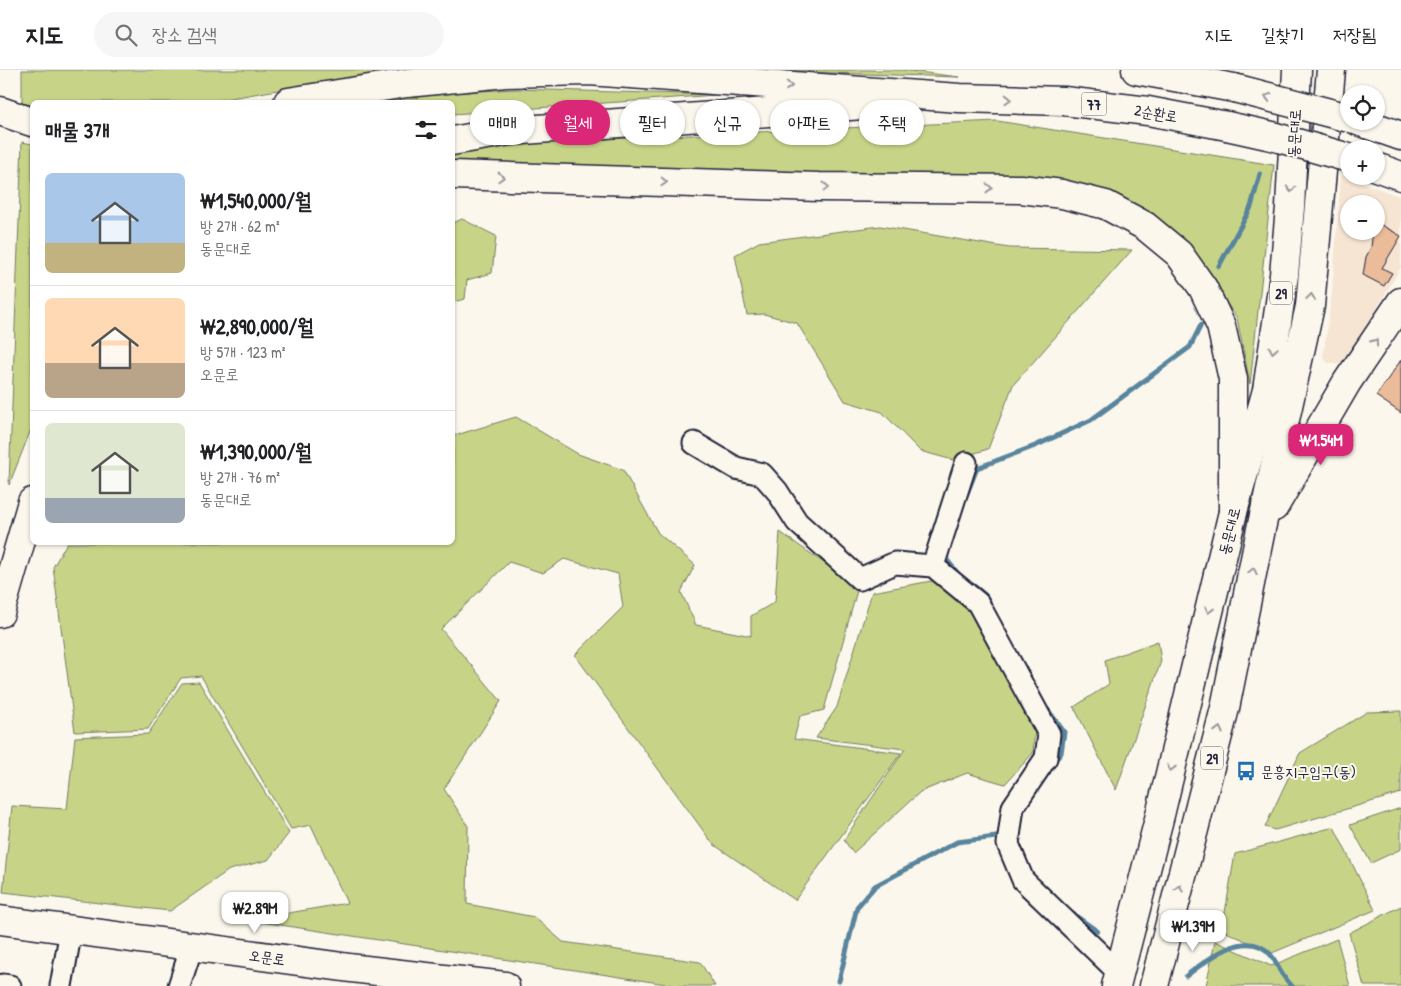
<!DOCTYPE html>
<html lang="ko">
<head>
<meta charset="utf-8">
<style>
  :root { --surface:#fff; --page:#f6f6f6; --text:#202124; --muted:#757577; --line:#e0e0e0; --accent:#db2777 }
  body { margin:0; font-family:"Patrick Hand","Poor Story",sans-serif; background:var(--page); color:var(--text); height:100vh; display:flex; flex-direction:column; font-size:19px; white-space:nowrap }
  * { box-sizing:border-box; margin:0 }
  p { font-size:16px; color:var(--muted) }
  .icon { flex:none; width:28px; height:28px; fill:none; stroke:currentColor; stroke-width:2; stroke-linecap:round; stroke-linejoin:round }
  .map { position:relative; flex:1; overflow:hidden }
  .panel { position:absolute; left:30px; top:30px; width:425px; height:445px; display:flex; flex-direction:column; background:var(--surface); border-radius:8px; box-shadow:0 1px 4px #0004 }
  .panel>* { flex:none }
  .banner { position:absolute; left:470px; top:30px; width:475px; height:45px; display:flex; gap:10px }
  .buttons { position:absolute; left:1340px; top:15px; display:grid; gap:10px }
  .buttons a { display:grid; place-items:center; width:45px; height:45px; border-radius:50%; background:var(--surface); box-shadow:0 1px 4px #0004; font-size:25px }
  .price { position:absolute; translate:-50% -42px; padding:0 11px; border-radius:10px; background:#fff; color:#222; font-size:16px; line-height:32px; filter:drop-shadow(0 1px 2px #0008) }
  .price::after { content:''; position:absolute; left:50%; top:30px; width:15px; height:11px; margin-left:-8px; background:inherit; clip-path:polygon(0 0,100% 0,50% 100%) }
  .price.on { background:var(--accent); color:#fff }
  ul { padding:0; list-style:none }
  li { display:flex; align-items:center; gap:15px; height:125px; padding:0 15px }
  li+li { border-top:1px solid var(--line) }
  li span { display:grid; place-items:center; flex:none; width:140px; height:100px; border-radius:8px; color:#555 }
  li>.icon { margin-inline-start:auto }
  span .icon { width:60px; height:60px; fill:#fffc; stroke-width:1 }
  li b { font-size:21px }
  h2 { display:flex; justify-content:space-between; align-items:center; height:60px; padding:0 15px; font-size:21px }
  .pill { padding:0 18px; border-radius:22px; background:var(--surface); box-shadow:0 1px 4px #0004; font-size:18px; line-height:45px }
  .pill.on { background:var(--accent); color:#fff }
  header { display:flex; align-items:center; gap:30px; box-sizing:border-box; height:70px; padding:0 25px; background:var(--surface); border-bottom:1px solid var(--line) }
  header strong { font-size:24px }
  nav { display:flex; gap:28px; margin-inline-start:auto; font-size:18px }
  .search { width:350px; height:45px; background:var(--page); display:flex; align-items:center; gap:12px; box-sizing:border-box; padding:0 18px; border-radius:28px; color:var(--muted); font-size:19px }
  .map>svg:first-child { display:block }
</style>
</head>
<body>
<header>
<strong>지도</strong>
<div class="search"><svg class="icon" aria-label="search" viewBox="0 0 24 24"><circle cx="10" cy="10" r="6"/><path d="M15 15l6 6"/></svg>장소 검색</div>
<nav><a>지도</a><a>길찾기</a><a>저장됨</a></nav>
</header>
<div class="map">
<svg width="1401" height="916" viewBox="0 0 1401 916">
  <rect width="100%" height="100%" fill="#fbf7ec"/>
  <filter id="ink" filterUnits="userSpaceOnUse"><feTurbulence type="fractalNoise" baseFrequency=".02" numOctaves="2"/><feDisplacementMap in="SourceGraphic" scale="10" xChannelSelector="R" yChannelSelector="G"/><feConvolveMatrix kernelMatrix="1 2 1 2 8 2 1 2 1" color-interpolation-filters="sRGB"/></filter>
  <g filter="url(#ink)">
    <path fill="#f6e5d3" fill-rule="evenodd" d="M1341,105L1401,127V197L1352,281L1340,293H1328L1323,287L1332,223ZM1349,134H1376V161H1349Z"/>
    <g fill="#c7d488" stroke="#747b62">
      <path d="M22,0H470L335,10L208,32H32V35L22,33Z"/>
      <path d="M735,0H902L959,7Z"/>
      <path d="M515,19L716,25L453,44L452,32H355L382,27Z"/>
      <path d="M997,51L1274,95L1250,314L1237,248L1189,179L1110,133L453,98L452,80L474,75Z"/>
      <path d="M22,72L32,74V357L9,415Z"/>
      <path d="M462,149L496,166L492,203L467,210L465,229L453,232V153Z"/>
      <path d="M880,156L1009,178L1132,180L1013,315L988,379L953,390L920,381L882,342L845,331L797,253L764,244L747,245L735,185L759,172Z"/>
      <path d="M516,347L578,384L623,400L658,463L695,495L681,522L696,555L751,566V546L775,532L780,462L858,517L824,640L800,646L794,669L901,683L795,830L713,774L575,585L623,537L618,504L564,489L543,503L509,492L441,559L501,631L444,719L468,756L467,834L534,847L563,872L700,892L715,916H679L248,850L347,833L311,755L291,759L201,606L181,608L148,659L75,662L53,497L67,473L452,472L453,366Z"/>
      <path d="M937,510L971,536L1035,658L1033,683L1005,714L967,703L920,722L853,783L844,770L905,679L816,668L837,637L872,522Z"/>
      <path d="M1158,571L1161,591L1116,720L1074,637L1109,614L1105,590Z"/>
      <path d="M199,612L289,763L268,790L229,800L170,841L3,822L12,736L67,739L75,667L148,664L182,613Z"/>
      <path d="M1401,641V723L1275,760L1265,757L1300,683L1367,642Z"/>
      <path d="M1401,738V779L1371,793L1350,755Z"/>
      <path d="M1334,757L1375,840L1272,883L1222,860L1235,784Z"/>
      <path d="M1401,836V916H1364L1349,863Z"/>
      <path d="M1337,869L1350,916H1206L1215,871L1271,896Z"/>
    </g>
    <g fill="none" stroke-linecap="round" stroke-linejoin="round">
      <g stroke="#59849d" stroke-width="5">
        <path d="M1219,196L1251,137L1260,104"/>
        <path d="M966,426L977,398L1035,376L1091,350L1190,277L1201,255"/>
        <path d="M947,480V490L959,505"/>
        <path d="M974,516L985,525L989,531"/>
        <path d="M1048,640L1064,662L1061,683L1053,693"/>
        <path d="M1073,844L1097,861"/>
        <path d="M1186,906C1207,890 1246,857 1270,884C1275,889 1278,898 1282,904C1285,908 1288,912 1292,916"/>
        <path d="M839,911L857,837L875,816L957,772L1004,766"/>
      </g>
    </g>
    <g fill="#eabc9a" stroke="#22223b">
      <path d="M1376,152L1401,166L1382,198L1392,203L1384,216L1363,205L1366,187L1371,177L1373,161H1376Z"/>
      <path d="M1401,290V343L1376,326Z"/>
    </g>
    <g fill="none" stroke-linecap="round" stroke-linejoin="round">
      <defs>
        <g id="minor">
          <path d="M694,373L736,398L762,404L777,421L797,452L860,509L895,493L933,496L978,533L1049,664L1046,688L1013,737L1008,774L1023,810L1112,896"/>
          <path d="M933,496L966,393"/>
          <path d="M3,915L10,916"/>
          <path d="M61,916L71,860"/>
          <path d="M179,916L192,876"/>
        </g>
        <g id="major">
          <path d="M1274,437L1347,312L1401,232"/>
          <path d="M0,850L350,898L505,916"/>
          <path d="M1116,916L1160,745L1233,442L1267,320L1284,205L1290,137L1297,0"/>
          <path d="M1154,916L1225,638L1261,459L1310,236L1331,0"/>
        </g>
        <g id="highway">
          <path d="M1136,0L1234,18"/>
          <path d="M288,32L407,13L505,3L589,1L959,28L1064,31L1148,41L1227,56"/>
          <path d="M0,41L32,52"/>
          <path d="M1358,51L1401,66"/>
          <path d="M452,71L510,61L863,35"/>
          <path d="M1376,97L1401,106"/>
          <path d="M452,105L819,117L1021,119L1062,124L1106,135L1145,156L1179,184L1203,218L1221,256L1233,309V442"/>
          <path d="M0,543L32,432"/>
        </g>
      </defs>
      <use href="#minor" stroke="#22223b" stroke-width="25"/>
      <use href="#major" stroke="#22223b" stroke-width="31"/>
      <use href="#highway" stroke="#22223b" stroke-width="31"/>
      <use href="#minor" stroke="#fbf7ec" stroke-width="21"/>
      <use href="#major" stroke="#fbf7ec" stroke-width="28"/>
      <use href="#highway" stroke="#fbf7ec" stroke-width="28"/>
      <defs>
        <g id="highway-bridge">
          <path d="M1234,18L1349,48"/>
          <path d="M1227,56L1272,66L1349,88"/>
        </g>
      </defs>
      <use href="#highway-bridge" stroke="#22223b" stroke-width="31" stroke-linecap="butt"/>
      <use href="#highway-bridge" stroke="#fbf7ec" stroke-width="28"/>
    </g>
    <defs><path id="oneway-chevron" d="M-2-3.5L2.5 0L-2 3.5" fill="none" stroke-width="1.6" stroke-linecap="round" stroke-linejoin="round" transform="scale(1.25)"/></defs>
    <g stroke="#99979c">
      <use href="#oneway-chevron" transform="translate(789 16) rotate(4)"/>
      <use href="#oneway-chevron" transform="translate(1268 27) rotate(-165)"/>
      <use href="#oneway-chevron" transform="translate(1008 29) rotate(2)"/>
      <use href="#oneway-chevron" transform="translate(501 107) rotate(2)"/>
      <use href="#oneway-chevron" transform="translate(664 112) rotate(2)"/>
      <use href="#oneway-chevron" transform="translate(826 117)"/>
      <use href="#oneway-chevron" transform="translate(989 118) rotate(1)"/>
      <use href="#oneway-chevron" transform="translate(1291 119) rotate(93)"/>
      <use href="#oneway-chevron" transform="translate(1311 227) rotate(-84)"/>
      <use href="#oneway-chevron" transform="translate(1375 272) rotate(-55)"/>
      <use href="#oneway-chevron" transform="translate(1273 280) rotate(99)"/>
      <use href="#oneway-chevron" transform="translate(1253 501) rotate(-78)"/>
      <use href="#oneway-chevron" transform="translate(1209 540) rotate(104)"/>
      <use href="#oneway-chevron" transform="translate(1219 660) rotate(-76)"/>
      <use href="#oneway-chevron" transform="translate(1171 698) rotate(104)"/>
      <use href="#oneway-chevron" transform="translate(1179 818) rotate(-76)"/>
    </g>
  </g>
  <defs>
    <symbol id="bus-bare" viewBox="-9 -9 18 18"><path d="M-5-6H5V4H4V6H2V4H-2V6H-4V4H-5ZM-3.5-4V0h7V-4ZM-3.5 1.2v1.5H-2V1.2ZM2 1.2v1.5H3.5V1.2Z" fill="#1f6fb2" stroke="#fbf7ec" stroke-width="2.5" paint-order="stroke"/></symbol>
  </defs>
  <g fill-rule="evenodd">
    <use href="#bus-bare" x="1232" y="687" width="28" height="28"/>
  </g>
  <g text-anchor="middle" dominant-baseline="central" stroke-width="4" stroke-linejoin="round" paint-order="stroke">
    <g fill="#fbf7ec" stroke="#636270" stroke-width="1">
      <rect x="1081.5" y="22.5" width="25" height="23" rx="4"/>
      <rect x="1270" y="211.5" width="22" height="23" rx="4"/>
      <rect x="1201" y="676.5" width="22" height="23" rx="4"/>
    </g>
    <g font-size="14" font-weight="bold" fill="#22223b">
      <text x="1094" y="34">77</text>
      <text x="1281" y="223">29</text>
      <text x="1212" y="688">29</text>
    </g>
    <g font-size="15" fill="#22223b" stroke="#fbf7ec">
      <text transform="translate(1156 43) rotate(9)">2순환로</text>
      <text transform="translate(1294 63) rotate(-87)">동문대로</text>
      <text transform="translate(1229 461) rotate(-76)">동문대로</text>
      <text transform="translate(267 887) rotate(8)">오문로</text>
    </g>
    <g font-size="15" fill="#22223b" stroke="#fbf7ec" text-anchor="start">
      <text x="1261" y="701">문흥지구입구(동)</text>
    </g>
  </g>
</svg>
<div class="buttons">
<a><svg class="icon" aria-label="locate" viewBox="0 0 24 24"><circle cx="12" cy="12" r="6"/><path d="M12 2v4M12 18v4M2 12h4M18 12h4"/></svg></a>
<a>+</a>
<a>−</a>
</div>
<b class="price on" style="left:1321px;top:396px">₩1.54M</b>
<b class="price" style="left:255px;top:864px">₩2.89M</b>
<b class="price" style="left:1193px;top:882px">₩1.39M</b>
<div class="banner">
<a class="pill">매매</a>
<a class="pill on">월세</a>
<a class="pill">필터</a>
<a class="pill">신규</a>
<a class="pill">아파트</a>
<a class="pill">주택</a>
</div>
<section class="panel">
<h2>매물 3개<svg class="icon" aria-label="filters" viewBox="0 0 24 24"><path d="M4 7h16M4 17h16"/><circle cx="9" cy="7" r="2"/><circle cx="15" cy="17" r="2"/></svg></h2>
<ul>
<li><span style="background:linear-gradient(#a9c7e8 70%,#c2b280 0)"><svg class="icon" aria-label="home" viewBox="0 0 24 24"><path d="M3 11l9-7 9 7M6 9v11h12V9"/></svg></span><div><b>₩1,540,000/월</b><p>방 2개 · 62 m²</p><p>동문대로</p></div></li>
<li><span style="background:linear-gradient(#ffd9b3 65%,#b9a48a 0)"><svg class="icon" aria-label="home" viewBox="0 0 24 24"><path d="M3 11l9-7 9 7M6 9v11h12V9"/></svg></span><div><b>₩2,890,000/월</b><p>방 5개 · 123 m²</p><p>오문로</p></div></li>
<li><span style="background:linear-gradient(#dfe7d0 75%,#9aa5b1 0)"><svg class="icon" aria-label="home" viewBox="0 0 24 24"><path d="M3 11l9-7 9 7M6 9v11h12V9"/></svg></span><div><b>₩1,390,000/월</b><p>방 2개 · 76 m²</p><p>동문대로</p></div></li>
</ul>
</section>
</div>
</body>
</html>
